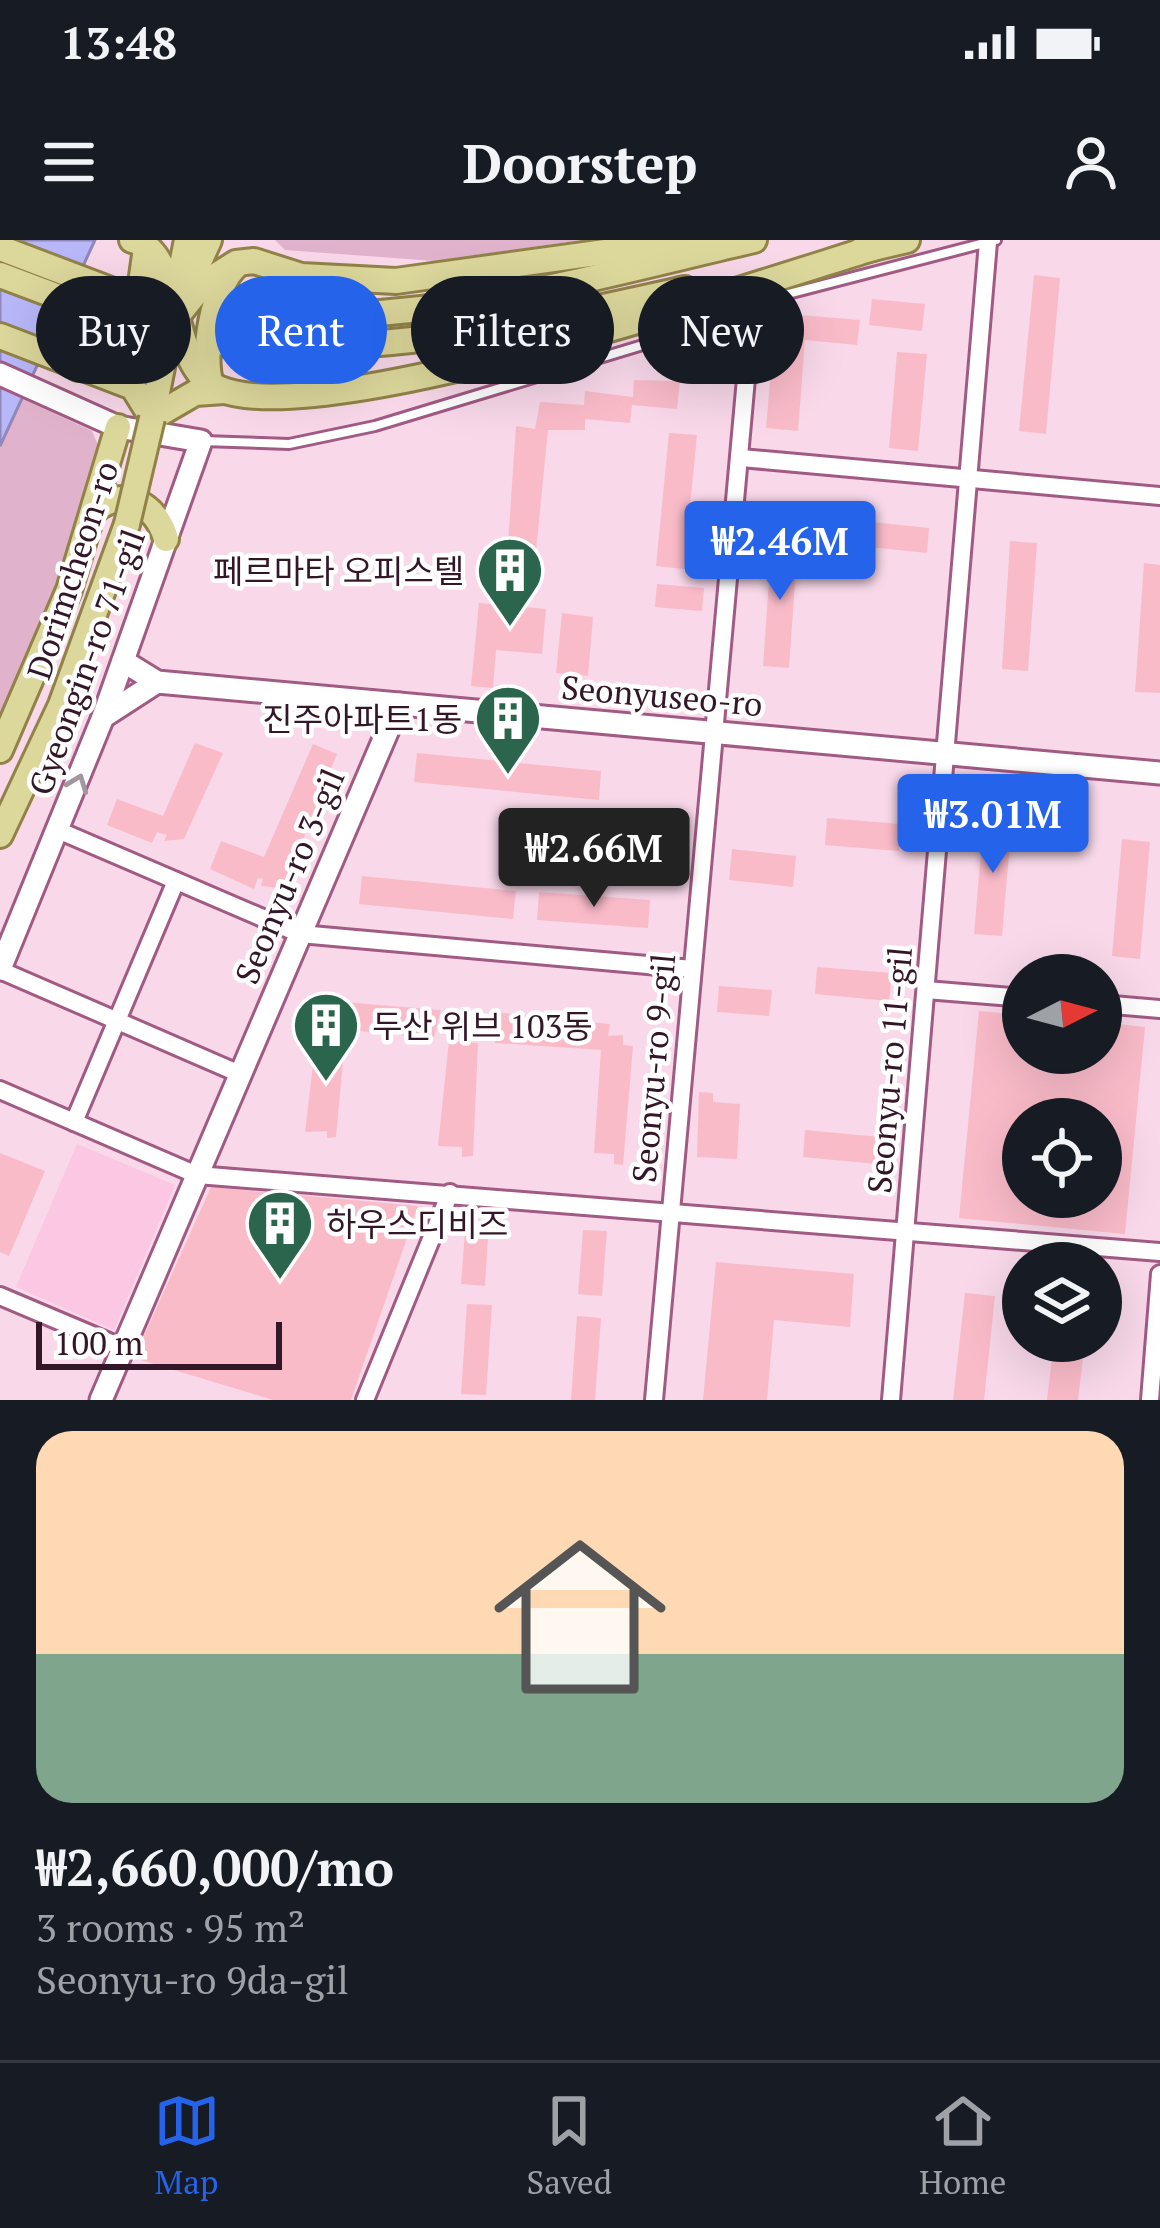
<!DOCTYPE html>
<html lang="en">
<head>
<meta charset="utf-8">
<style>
  :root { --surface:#171b24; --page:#20242c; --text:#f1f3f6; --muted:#9ea1a6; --line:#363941; --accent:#2563eb }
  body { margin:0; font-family:"PT Serif","Noto Sans KR",serif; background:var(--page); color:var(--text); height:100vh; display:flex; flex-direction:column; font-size:45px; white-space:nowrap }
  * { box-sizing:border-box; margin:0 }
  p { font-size:39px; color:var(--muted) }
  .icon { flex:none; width:66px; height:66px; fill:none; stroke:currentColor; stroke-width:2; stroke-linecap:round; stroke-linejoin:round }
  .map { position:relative; height:1160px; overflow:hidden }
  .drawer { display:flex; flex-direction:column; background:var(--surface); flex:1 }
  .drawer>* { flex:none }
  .guide { position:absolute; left:36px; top:36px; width:1089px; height:108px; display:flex; gap:24px }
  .needle { width:78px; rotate:84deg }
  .controls { position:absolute; left:1002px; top:714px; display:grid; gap:24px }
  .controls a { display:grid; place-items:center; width:120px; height:120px; border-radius:50%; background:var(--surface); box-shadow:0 12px 48px #0002; font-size:60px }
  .scale { position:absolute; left:36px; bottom:30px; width:246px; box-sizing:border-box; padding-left:12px; border:6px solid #331627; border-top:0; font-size:33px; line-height:42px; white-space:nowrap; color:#331627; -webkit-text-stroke:9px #fff; paint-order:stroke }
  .price { position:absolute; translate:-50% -102px; padding:0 27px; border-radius:12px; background:var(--accent); color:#fff; font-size:39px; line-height:78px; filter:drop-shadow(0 3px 6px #0008) }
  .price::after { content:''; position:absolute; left:50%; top:72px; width:36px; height:27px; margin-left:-18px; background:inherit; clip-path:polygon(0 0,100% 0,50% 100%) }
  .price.current { background:#222; color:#fff }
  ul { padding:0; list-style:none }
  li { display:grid; align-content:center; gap:24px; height:636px; padding:0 36px }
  li span { display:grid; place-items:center; height:372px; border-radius:36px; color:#555 }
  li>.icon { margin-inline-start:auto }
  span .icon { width:216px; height:216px; fill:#fffc; stroke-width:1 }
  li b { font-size:51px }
  .pill { padding:0 42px; border-radius:54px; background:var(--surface); box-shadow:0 12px 48px #0002; font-size:42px; line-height:108px }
  .pill.current { background:var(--accent); color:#fff }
  .status { display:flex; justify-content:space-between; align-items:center; height:84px; padding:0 60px; background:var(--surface); direction:ltr }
  .status svg { height:33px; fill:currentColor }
  header { display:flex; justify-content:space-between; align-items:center; height:156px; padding:0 36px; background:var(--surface); font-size:54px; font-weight:800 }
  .tab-bar { display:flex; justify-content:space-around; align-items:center; height:168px; border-top:3px solid var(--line); background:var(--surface); font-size:33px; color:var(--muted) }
  .tab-bar a { display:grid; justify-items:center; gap:6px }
  .tab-bar .current { color:var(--accent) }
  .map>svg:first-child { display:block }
</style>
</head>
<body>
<div class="status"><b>13:48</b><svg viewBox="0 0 49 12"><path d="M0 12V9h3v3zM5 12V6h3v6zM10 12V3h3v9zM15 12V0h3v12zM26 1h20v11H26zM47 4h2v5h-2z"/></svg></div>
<header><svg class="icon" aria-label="menu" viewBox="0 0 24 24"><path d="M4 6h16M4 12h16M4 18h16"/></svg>Doorstep<svg class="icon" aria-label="person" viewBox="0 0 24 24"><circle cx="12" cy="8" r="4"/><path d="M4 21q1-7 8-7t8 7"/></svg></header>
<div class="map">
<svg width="1160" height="1160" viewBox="0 0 1160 1160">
  <rect width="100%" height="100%" fill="#f8d8e9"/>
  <path fill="#fbc7e3" d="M77,904L175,945L114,1090L16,1047Z"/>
  <g fill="#e0b2cb">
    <path d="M275,0H581L435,21L285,10Z"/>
    <path d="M0,148L92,191L102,215L28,434L0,492Z"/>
  </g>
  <path fill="#b8b7f9" stroke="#9087ba" stroke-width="3" d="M0,0H95L0,206Z"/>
  <g fill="#fabbc9" fill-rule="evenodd">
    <path d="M1034,35L1060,38L1046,194L1019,191Z"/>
    <path d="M872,59L925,64L922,91L869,85Z"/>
    <path d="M776,73L860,80L857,105L805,100L798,191L766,188Z"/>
    <path d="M897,112L927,114L918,211L889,208Z"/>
    <path d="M634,140L680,141L677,169L632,165L630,183L585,179V190H548L535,321L507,318L516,186L535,189L540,162L584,165L585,151L633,157Z"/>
    <path d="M669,193L697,195L684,329L656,326Z"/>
    <path d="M824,277L929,288L927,313L821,302Z"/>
    <path d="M772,298L798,300L789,428L763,426Z"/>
    <path d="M1010,301L1037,303L1028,431L1002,429Z"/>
    <path d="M1144,323L1160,325V453L1135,452Z"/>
    <path d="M657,344L704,348L702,371L655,367Z"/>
    <path d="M479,363L546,369L542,414L496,410L493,448L471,446Z"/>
    <path d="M562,373L593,377L588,436L556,433Z"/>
    <path d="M195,503L223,513L184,599L164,601L167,595L157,592L152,603L107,585L117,559L163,576Z"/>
    <path d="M313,504L337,514L284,648L261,646L263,639L258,638L254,649L210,629L221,601L264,617Z"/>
    <path d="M417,513L601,531L599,560L414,542Z"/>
    <path d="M984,577L1012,579L1002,696L974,694Z"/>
    <path d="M827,578L901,584L899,611L825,605Z"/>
    <path d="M1122,599L1150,602L1140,719L1112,716Z"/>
    <path d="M732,609L796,616L793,647L729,640Z"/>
    <path d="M362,636L516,651L513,679L359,664Z"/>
    <path d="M539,652L650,660L648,688L537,680Z"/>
    <path d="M817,727L892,733L889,761L815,754Z"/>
    <path d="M719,746L772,750L769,776L717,772Z"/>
    <path d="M343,762L441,770L434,797L346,790L336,897L327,898V891L305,892L317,791H332L333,774L342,776Z"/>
    <path d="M979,771L1023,775V813H1101V782L1145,787L1125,994L959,978ZM1023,879H1101V957H1023Z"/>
    <path d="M494,772L610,784L608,796L623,795V805L633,806L623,925L614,924V914L594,913L601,810L495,803Z"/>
    <path d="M449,801L478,803L473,916L462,917V907L438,906Z"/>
    <path d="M699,852L713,853V862L740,864L737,919L697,917Z"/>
    <path d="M805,890L880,897L877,924L803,917Z"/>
    <path d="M0,913L45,931L9,1016L0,1012Z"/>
    <path d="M211,947L418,966L351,1160H273L134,1118Z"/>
    <path d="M466,979L489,981L485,1046L461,1044Z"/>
    <path d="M583,990L607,991L602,1056L578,1054Z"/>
    <path d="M716,1022L854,1034L850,1087L774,1080L767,1160H703Z"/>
    <path d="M965,1053L995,1056L984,1160H953Z"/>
    <path d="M467,1064L492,1065L486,1155L461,1154Z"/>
    <path d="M577,1076L601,1078L595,1160H571Z"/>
    <path d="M1054,1101H1085L1078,1160H1047Z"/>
  </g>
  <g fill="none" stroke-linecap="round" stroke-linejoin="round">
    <path stroke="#d1b1c2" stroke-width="24" stroke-dasharray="24 12" stroke-linecap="butt" d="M129,57L230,72"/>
    <defs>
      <path id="lane" d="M203,201L289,204L375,186L752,72L788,54L996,0"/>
      <g id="street">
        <path d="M741,218L1160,256"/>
        <path d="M60,591L300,694L692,729"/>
        <path d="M0,730L240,834"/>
        <path d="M926,750L1023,758"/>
        <path d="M1101,764L1160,769"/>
        <path d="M0,850L197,935L1160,1012"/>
        <path d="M74,882L176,641"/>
        <path d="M0,1056L123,1108"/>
        <path d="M365,1160L450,953"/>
        <path d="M654,1160L752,72"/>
        <path d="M891,1160L988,2"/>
        <path d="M1150,1160L1160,1034"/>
      </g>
      <g id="secondary">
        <path d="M0,134L118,187L201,201L103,477L0,729"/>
        <path d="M123,421L157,442L1160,533"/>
        <path d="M103,477L157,442"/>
        <path d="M101,1160L399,464"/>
      </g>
      <g id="primary">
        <path d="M132,0C186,11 164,127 220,149C322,191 756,44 876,7"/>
        <path d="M0,8L129,57"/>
        <path d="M860,11L907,0"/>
        <path d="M0,35L125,82"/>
        <path d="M188,46L209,0"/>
        <path d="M230,72C414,90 577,41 754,0"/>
        <path d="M0,96L133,147L152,178"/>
        <path d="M226,104C384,117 531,83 685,49"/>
        <path d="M108,126L132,107L146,8"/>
        <path d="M78,128L123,129L139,123L203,44L236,23L254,21L301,36L396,41L691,0"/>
        <path d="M211,144C201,117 213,44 237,25"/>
        <path d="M152,178L187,0"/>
        <path d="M152,178L195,153L224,151"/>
        <path d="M94,271C123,245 157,265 166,299"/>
        <path d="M0,510L69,350L118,187"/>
        <path d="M0,595L61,465L127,284"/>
      </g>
    </defs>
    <use href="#lane" stroke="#a15a84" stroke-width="14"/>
    <use href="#street" stroke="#a15a84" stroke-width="22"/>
    <use href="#secondary" stroke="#a15a84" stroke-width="27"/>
    <use href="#primary" stroke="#918248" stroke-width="30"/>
    <use href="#lane" stroke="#fff" stroke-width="8"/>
    <use href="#street" stroke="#fff" stroke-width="16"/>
    <use href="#secondary" stroke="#fff" stroke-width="21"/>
    <use href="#primary" stroke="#dcd79b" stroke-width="24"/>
    <defs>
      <path id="primary-bridge" d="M127,284L152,178"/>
    </defs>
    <use href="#primary-bridge" stroke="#918248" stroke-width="30" stroke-linecap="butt"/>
    <use href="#primary-bridge" stroke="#dcd79b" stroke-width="24"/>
  </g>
  <defs><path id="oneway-chevron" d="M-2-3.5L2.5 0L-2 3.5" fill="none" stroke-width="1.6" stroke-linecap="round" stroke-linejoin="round" transform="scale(3)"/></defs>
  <use stroke="#a3969e" href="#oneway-chevron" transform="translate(78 543) rotate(-69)"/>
  <defs>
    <symbol id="building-pin" viewBox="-11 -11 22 30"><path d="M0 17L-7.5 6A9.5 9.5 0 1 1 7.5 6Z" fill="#2b654e" stroke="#fff"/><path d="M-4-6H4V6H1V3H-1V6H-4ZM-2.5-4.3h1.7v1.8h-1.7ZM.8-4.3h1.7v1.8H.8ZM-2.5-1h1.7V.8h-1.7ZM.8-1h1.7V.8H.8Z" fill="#fff"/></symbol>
  </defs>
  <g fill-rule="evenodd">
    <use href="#building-pin" x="472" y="292" width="76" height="104"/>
    <use href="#building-pin" x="470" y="440" width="76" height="104"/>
    <use href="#building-pin" x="288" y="747" width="76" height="104"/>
    <use href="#building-pin" x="242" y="945" width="76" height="104"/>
  </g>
  <g text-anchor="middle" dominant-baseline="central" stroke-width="9" stroke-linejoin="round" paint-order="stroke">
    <g font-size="33" fill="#331627" stroke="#fff">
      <text transform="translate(72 330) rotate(-72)">Dorimcheon-ro</text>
      <text transform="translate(86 422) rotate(-70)">Gyeongin-ro 71-gil</text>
      <text transform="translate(662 455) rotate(5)">Seonyuseo-ro</text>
      <text transform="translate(289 636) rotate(-67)">Seonyu-ro 3-gil</text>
      <text transform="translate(653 828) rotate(-85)">Seonyu-ro 9-gil</text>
      <text transform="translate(889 830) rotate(-85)">Seonyu-ro 11-gil</text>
    </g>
    <g font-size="33" fill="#331627" stroke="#fff" text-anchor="end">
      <text x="464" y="330">페르마타 오피스텔</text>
      <text x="462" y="478">진주아파트1동</text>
      <text x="372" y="785" text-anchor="start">두산 위브 103동</text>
      <text x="326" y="983" text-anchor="start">하우스디비즈</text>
    </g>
  </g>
</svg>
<div class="controls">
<a><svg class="needle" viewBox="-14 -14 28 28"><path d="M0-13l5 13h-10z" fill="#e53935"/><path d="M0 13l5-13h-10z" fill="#9ea1a6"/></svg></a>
<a><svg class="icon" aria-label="locate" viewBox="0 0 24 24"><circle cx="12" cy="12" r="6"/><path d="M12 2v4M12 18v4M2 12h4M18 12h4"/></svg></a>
<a><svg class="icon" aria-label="layers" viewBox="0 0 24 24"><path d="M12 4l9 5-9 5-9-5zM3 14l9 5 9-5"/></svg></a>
</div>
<div class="scale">100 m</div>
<b class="price" style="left:780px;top:363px">₩2.46M</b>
<b class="price" style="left:993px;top:636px">₩3.01M</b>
<b class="price current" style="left:594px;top:670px">₩2.66M</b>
<div class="guide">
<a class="pill">Buy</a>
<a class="pill current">Rent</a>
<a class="pill">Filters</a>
<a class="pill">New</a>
</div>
</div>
<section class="drawer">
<ul>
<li><span style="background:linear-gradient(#ffd9b3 60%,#7fa58c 0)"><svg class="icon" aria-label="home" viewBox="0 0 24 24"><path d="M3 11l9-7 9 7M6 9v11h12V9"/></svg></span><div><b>₩2,660,000/mo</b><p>3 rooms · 95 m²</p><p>Seonyu-ro 9da-gil</p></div></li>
</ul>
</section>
<nav class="tab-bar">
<a class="current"><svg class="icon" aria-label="map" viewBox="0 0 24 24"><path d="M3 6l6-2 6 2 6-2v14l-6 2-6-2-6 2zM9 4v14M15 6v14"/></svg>Map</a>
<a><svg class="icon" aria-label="saved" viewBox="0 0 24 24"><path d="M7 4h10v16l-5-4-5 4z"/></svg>Saved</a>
<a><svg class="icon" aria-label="home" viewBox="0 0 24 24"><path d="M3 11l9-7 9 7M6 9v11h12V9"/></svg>Home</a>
</nav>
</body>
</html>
